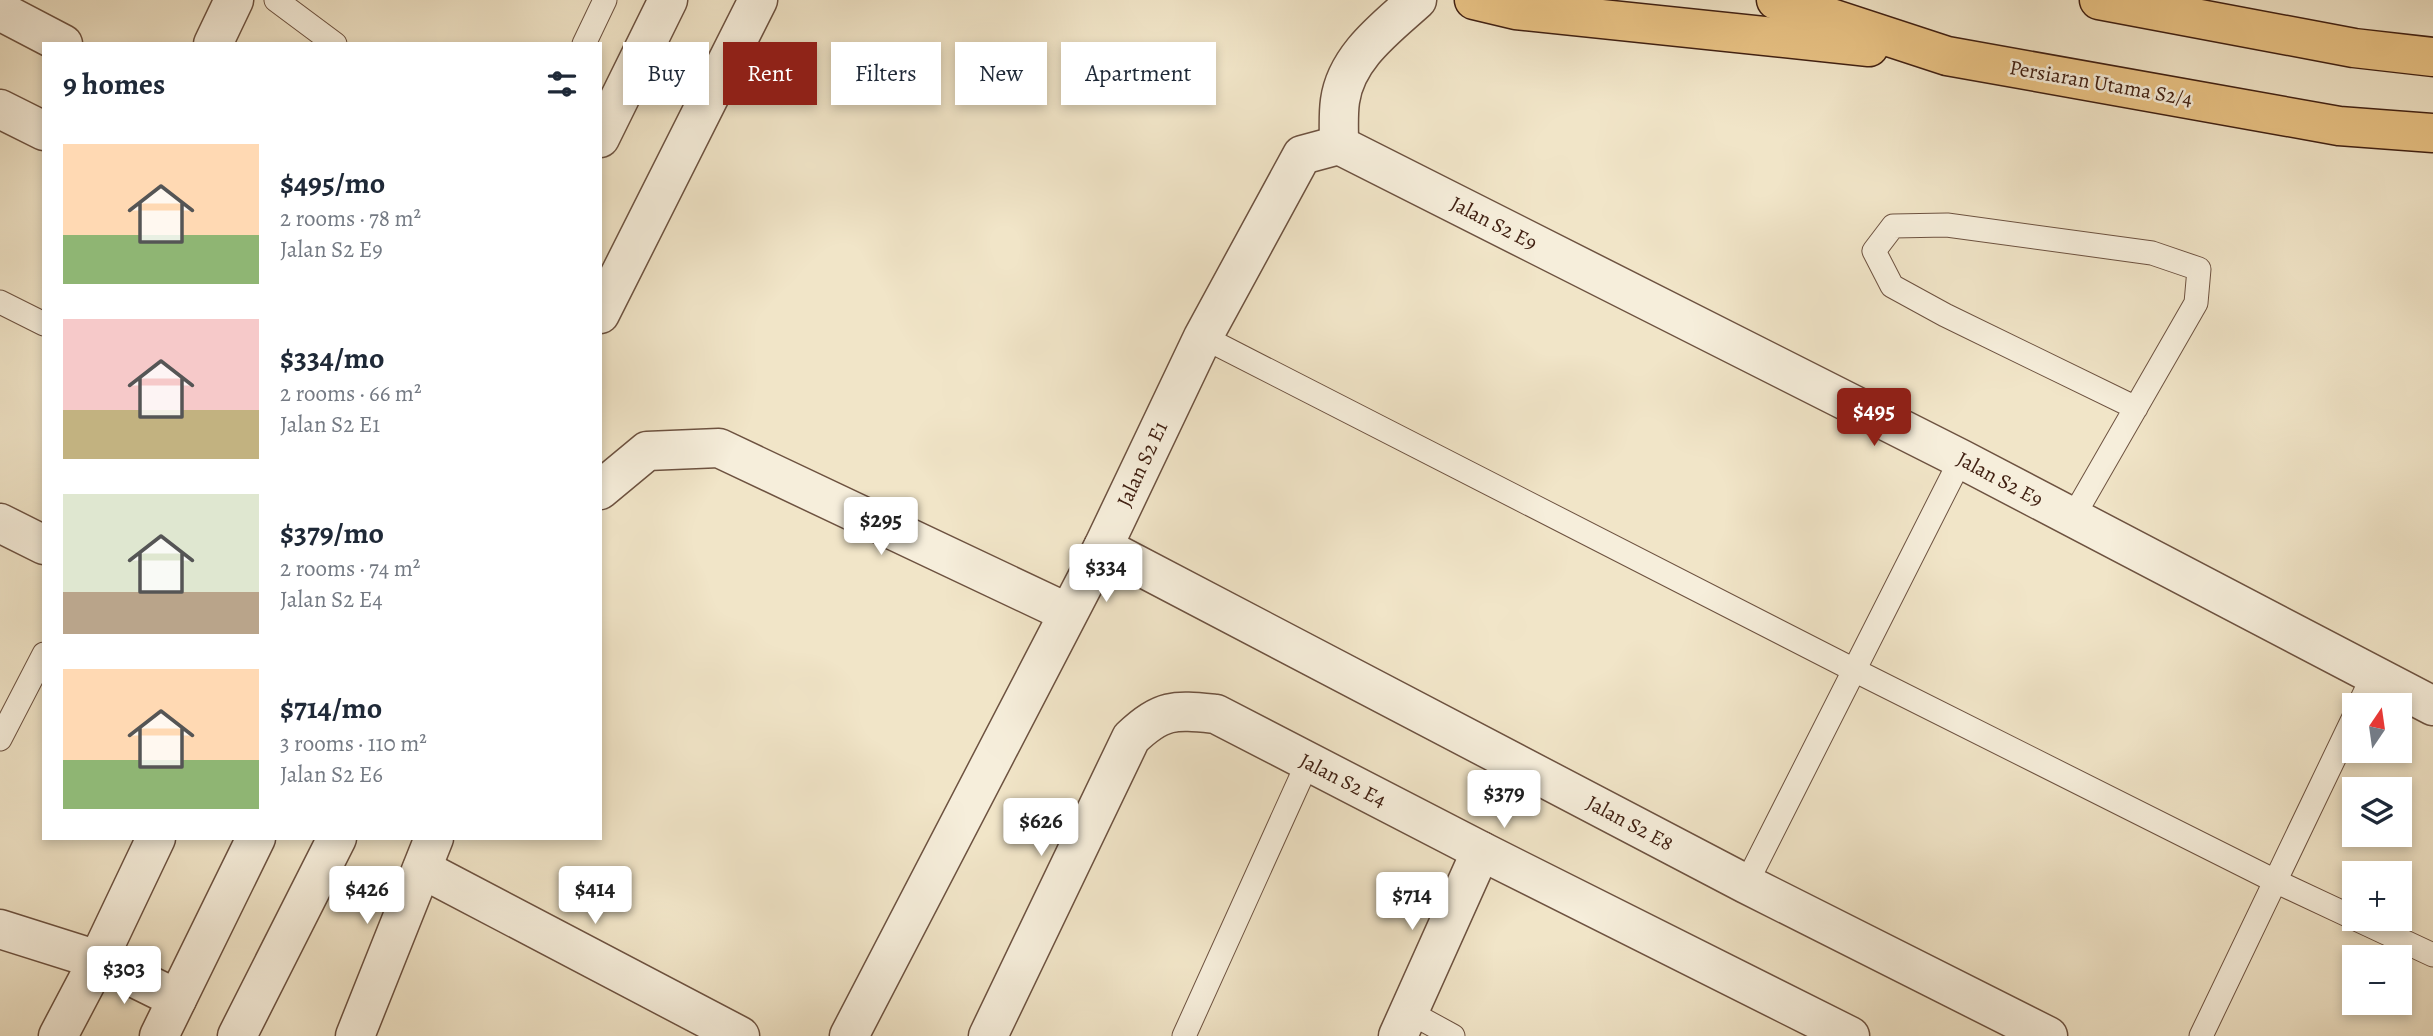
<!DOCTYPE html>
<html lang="en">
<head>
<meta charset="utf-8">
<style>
  :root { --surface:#fff; --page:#f6f6f7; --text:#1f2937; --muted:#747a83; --accent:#8f2418 }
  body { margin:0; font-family:Alegreya,serif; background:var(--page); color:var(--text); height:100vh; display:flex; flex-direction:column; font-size:26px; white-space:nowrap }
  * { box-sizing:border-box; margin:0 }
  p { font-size:23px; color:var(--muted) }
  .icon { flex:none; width:38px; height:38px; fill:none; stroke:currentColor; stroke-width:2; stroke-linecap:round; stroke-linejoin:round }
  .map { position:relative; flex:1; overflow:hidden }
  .panel { position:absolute; left:42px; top:42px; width:560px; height:798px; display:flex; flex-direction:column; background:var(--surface); border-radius:0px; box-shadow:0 4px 10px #0003 }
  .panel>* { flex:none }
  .banner { position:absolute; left:623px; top:42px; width:665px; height:63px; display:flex; gap:14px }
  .needle { width:46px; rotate:13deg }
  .buttons { position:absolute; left:2342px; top:693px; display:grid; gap:14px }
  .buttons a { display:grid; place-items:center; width:70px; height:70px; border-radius:0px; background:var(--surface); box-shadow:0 4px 10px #0003; font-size:35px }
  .price { position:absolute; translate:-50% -60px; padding:0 16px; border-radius:7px; background:#fff; color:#222; font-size:23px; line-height:46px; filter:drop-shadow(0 2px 4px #0008) }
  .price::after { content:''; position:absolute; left:50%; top:42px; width:21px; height:16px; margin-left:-10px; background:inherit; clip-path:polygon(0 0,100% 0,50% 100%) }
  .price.active { background:var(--accent); color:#fff }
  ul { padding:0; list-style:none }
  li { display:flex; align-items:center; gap:21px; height:175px; padding:0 21px }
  li span { display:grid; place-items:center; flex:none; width:196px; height:140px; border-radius:0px; color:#555 }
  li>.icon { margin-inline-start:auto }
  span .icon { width:84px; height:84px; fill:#fffc; stroke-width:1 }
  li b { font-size:30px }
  h2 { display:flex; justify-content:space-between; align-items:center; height:84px; padding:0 21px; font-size:30px }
  .tag { padding:0 24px; border-radius:0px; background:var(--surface); box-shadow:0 4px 10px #0003; font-size:24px; line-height:63px }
  .tag.active { background:var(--accent); color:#fff }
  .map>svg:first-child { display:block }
</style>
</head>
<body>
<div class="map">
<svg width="2433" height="1036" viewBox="0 0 2433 1036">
  <rect width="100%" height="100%" fill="#f1e5c8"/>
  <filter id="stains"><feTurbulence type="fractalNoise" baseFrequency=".00286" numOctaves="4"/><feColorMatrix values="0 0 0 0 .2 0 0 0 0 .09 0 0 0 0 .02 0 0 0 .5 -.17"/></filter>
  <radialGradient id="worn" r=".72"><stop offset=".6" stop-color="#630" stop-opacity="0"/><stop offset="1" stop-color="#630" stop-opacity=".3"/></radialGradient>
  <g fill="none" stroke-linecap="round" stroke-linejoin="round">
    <defs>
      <g id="service">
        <path d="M276,0L335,44"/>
        <path d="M584,44L605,0"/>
        <path d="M0,302L44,324"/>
        <path d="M1203,337L1856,671L2275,881L2354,918"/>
        <path d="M2073,517L2196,303L2199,269L2152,253L1947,225L1893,226L1874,251L1892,286L1945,315L2136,408"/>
        <path d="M2359,705L2373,676"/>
        <path d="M0,739L44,654"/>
        <path d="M1746,884L1961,459"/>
        <path d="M2356,919L2433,955"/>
        <path d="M1409,1012L1453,1036"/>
        <path d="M1184,1036L1308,762"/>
        <path d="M2201,1036L2354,717"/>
      </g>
      <g id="minor">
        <path d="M213,44L234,0"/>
        <path d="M0,109L44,131"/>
        <path d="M1339,145L1961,459L2433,706"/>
        <path d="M1339,145C1339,130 1338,115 1340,101C1346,57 1386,28 1417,0"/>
        <path d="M600,490L647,451L719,448L1068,613"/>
        <path d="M0,523L44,545"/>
        <path d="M1103,547L1746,884L2048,1036"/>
        <path d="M422,869L740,1036"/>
        <path d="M0,929L98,960L177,999"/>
        <path d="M58,1036L98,960L156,838"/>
        <path d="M355,1036L434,838"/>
        <path d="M849,1036L1103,547L1203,337L1302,155L1339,145"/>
        <path d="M988,1036L1131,738C1162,708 1175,710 1216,714L1481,851L1850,1036"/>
        <path d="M1398,1036L1481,851"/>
      </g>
      <g id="tertiary">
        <path d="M0,11L63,44"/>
        <path d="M600,138L668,0"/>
        <path d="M600,314L758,0"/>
        <path d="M159,1036L256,838"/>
        <path d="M237,1036L337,838"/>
      </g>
      <g id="primary">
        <path d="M1474,0L1516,10L1869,47"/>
        <path d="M1776,0L1947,56L2339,126L2433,133"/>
        <path d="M2099,0L2354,48L2433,57"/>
      </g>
    </defs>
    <use href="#service" stroke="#6d5240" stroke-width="25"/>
    <use href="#minor" stroke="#6d5240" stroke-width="41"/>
    <use href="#tertiary" stroke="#6d5240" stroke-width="41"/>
    <use href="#primary" stroke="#412113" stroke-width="41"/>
    <use href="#service" stroke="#f6eedb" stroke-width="23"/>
    <use href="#minor" stroke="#f6eedb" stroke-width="38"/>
    <use href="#tertiary" stroke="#f6eedb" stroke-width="38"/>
    <use href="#primary" stroke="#e8c284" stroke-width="38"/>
  </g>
  <g text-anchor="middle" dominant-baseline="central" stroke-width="5" stroke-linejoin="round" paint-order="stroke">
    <g font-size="21" fill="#412113" stroke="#f6eedb">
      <text transform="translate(2101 83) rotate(10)">Persiaran Utama S2/4</text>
      <text transform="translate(1494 223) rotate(27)">Jalan S2 E9</text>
      <text transform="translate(1142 464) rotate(-65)">Jalan S2 E1</text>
      <text transform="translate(2000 479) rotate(28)">Jalan S2 E9</text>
      <text transform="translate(1343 780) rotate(27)">Jalan S2 E4</text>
      <text transform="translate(1630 823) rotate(28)">Jalan S2 E8</text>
    </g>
  </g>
  <rect width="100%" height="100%" filter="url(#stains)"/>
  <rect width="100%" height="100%" fill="url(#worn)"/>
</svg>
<div class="buttons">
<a><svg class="needle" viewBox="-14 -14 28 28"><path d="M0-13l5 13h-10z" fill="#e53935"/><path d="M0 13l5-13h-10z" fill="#747a83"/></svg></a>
<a><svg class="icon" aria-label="layers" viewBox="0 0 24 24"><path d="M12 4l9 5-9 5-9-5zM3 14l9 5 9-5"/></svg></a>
<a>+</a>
<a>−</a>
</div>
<b class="price active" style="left:1874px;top:448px">$495</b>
<b class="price" style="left:881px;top:557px">$295</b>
<b class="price" style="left:1106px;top:604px">$334</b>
<b class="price" style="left:1504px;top:830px">$379</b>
<b class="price" style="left:1041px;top:858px">$626</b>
<b class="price" style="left:367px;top:926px">$426</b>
<b class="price" style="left:595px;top:926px">$414</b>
<b class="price" style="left:1412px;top:932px">$714</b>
<b class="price" style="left:124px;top:1006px">$303</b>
<div class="banner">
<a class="tag">Buy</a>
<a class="tag active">Rent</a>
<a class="tag">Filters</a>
<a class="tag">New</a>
<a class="tag">Apartment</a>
</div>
<section class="panel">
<h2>9 homes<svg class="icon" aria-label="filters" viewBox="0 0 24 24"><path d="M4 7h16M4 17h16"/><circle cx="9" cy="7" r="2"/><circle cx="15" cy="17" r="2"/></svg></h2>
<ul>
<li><span style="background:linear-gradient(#ffd9b3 65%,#8fb573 0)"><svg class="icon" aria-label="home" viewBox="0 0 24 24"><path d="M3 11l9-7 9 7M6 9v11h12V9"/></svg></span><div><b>$495/mo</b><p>2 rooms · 78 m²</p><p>Jalan S2 E9</p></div></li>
<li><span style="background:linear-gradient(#f6c9c9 65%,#c2b280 0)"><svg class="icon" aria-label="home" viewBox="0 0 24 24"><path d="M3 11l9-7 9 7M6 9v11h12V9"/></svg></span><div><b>$334/mo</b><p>2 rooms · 66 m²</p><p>Jalan S2 E1</p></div></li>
<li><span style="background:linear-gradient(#dfe7d0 70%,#b9a48a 0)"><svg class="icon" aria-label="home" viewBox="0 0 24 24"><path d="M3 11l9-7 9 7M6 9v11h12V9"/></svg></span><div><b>$379/mo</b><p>2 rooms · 74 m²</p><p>Jalan S2 E4</p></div></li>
<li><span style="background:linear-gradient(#ffd9b3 65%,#8fb573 0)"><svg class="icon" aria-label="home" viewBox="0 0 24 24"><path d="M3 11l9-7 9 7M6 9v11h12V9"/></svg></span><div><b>$714/mo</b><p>3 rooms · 110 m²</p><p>Jalan S2 E6</p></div></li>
</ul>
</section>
</div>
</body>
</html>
